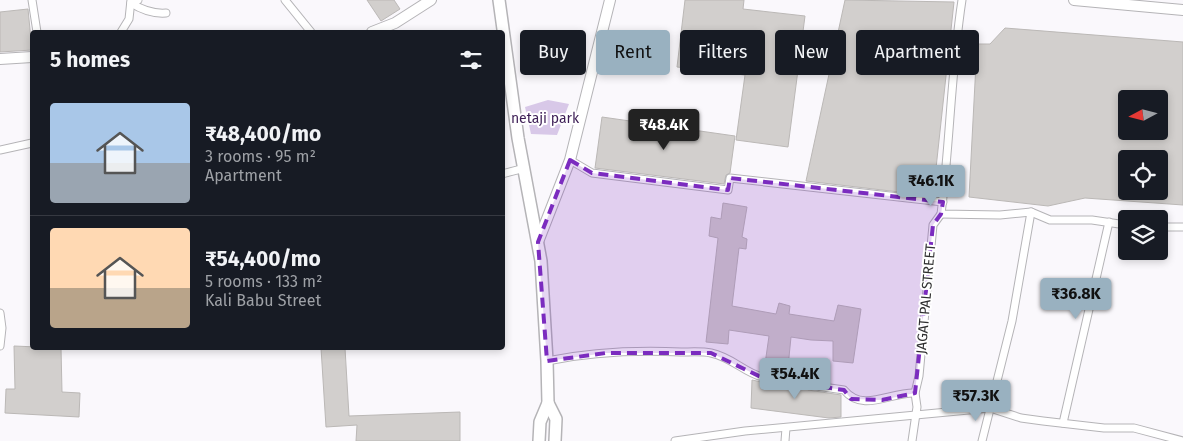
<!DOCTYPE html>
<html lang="en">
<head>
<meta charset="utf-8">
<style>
  :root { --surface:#171b24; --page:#20242c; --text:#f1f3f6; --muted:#9ea1a6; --line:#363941; --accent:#99b1c0 }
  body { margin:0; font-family:"Fira Sans",sans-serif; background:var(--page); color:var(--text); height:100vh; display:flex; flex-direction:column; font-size:19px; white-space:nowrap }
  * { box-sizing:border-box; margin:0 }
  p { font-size:16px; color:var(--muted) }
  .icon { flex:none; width:28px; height:28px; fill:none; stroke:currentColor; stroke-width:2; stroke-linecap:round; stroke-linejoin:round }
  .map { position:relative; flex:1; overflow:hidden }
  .details { position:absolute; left:30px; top:30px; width:475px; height:320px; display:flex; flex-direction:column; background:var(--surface); border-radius:5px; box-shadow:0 2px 8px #0003 }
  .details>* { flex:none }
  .guide { position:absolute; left:520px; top:30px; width:475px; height:45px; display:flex; gap:10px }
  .needle { width:32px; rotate:263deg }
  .fabs { position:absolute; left:1118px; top:90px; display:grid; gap:10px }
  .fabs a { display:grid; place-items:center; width:50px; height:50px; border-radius:5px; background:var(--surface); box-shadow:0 2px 8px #0003; font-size:25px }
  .price { position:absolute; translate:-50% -42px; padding:0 11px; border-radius:5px; background:var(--accent); color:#111; font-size:16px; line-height:32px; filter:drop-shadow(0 1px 2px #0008) }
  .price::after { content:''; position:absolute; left:50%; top:30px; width:15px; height:11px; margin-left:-8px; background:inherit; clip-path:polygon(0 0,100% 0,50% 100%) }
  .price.current { background:#222; color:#fff }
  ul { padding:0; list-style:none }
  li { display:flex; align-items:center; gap:15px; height:125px; padding:0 20px }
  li+li { border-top:1px solid var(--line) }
  li span { display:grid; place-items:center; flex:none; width:140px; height:100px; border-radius:5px; color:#555 }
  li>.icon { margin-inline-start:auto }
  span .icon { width:60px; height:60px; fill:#fffc; stroke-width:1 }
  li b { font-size:21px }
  h2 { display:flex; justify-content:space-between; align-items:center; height:60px; padding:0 20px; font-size:21px }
  .pill { padding:0 18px; border-radius:5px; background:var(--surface); box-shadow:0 2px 8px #0003; font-size:18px; line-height:45px }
  .pill.current { background:var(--accent); color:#111 }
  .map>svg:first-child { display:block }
</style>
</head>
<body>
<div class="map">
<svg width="1183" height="441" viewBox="0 0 1183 441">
  <rect width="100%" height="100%" fill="#faf8fc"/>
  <path fill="#d8c8e8" d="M548,100L569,104L557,135L531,134L525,107Z"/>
  <g fill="#d2cfcd" stroke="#bbb8b6" fill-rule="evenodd">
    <path d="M367,0H394L400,9L381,21Z"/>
    <path d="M685,0H744L743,9L805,16L788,147L736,140L745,75L677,67Z"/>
    <path d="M845,0L954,2L933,196L806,181Z"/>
    <path d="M28,9L32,50L0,52V12Z"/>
    <path d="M1005,28L1183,42V205L1085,198L1048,206L969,197L977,44H990ZM1126,99H1159V131H1126ZM1126,159H1159V191H1126Z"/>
    <path d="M602,117L735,136L730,173L726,175L724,184L595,168Z"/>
    <path d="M723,203L747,207L742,237L747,239L746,249L739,248L732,306L776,314L779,303L790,306L789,314L834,321L838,305L861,309L853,363L833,361V341L811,340L791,337L788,367L783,368L765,364L769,336L729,330L728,344L706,342L718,238L709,236L711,217L721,219Z"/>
    <path d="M14,346L61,348L62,392L80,393L79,417L5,413L6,389H15Z"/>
    <path d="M321,348H345L349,416L460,412V441H356L357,425L326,427Z"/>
    <path d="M791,379L798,381L808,390L841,395V417L829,418L751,408L752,380L766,383H790Z"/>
  </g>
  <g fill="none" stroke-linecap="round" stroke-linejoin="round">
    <defs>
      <g id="street">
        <path d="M32,0L37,32"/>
        <path d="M138,0L131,3C142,10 153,14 166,13"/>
        <path d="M285,0L311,32"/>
        <path d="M962,0C951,71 950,143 941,214L1000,215L1031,212L1050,220H1092L1126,225"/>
        <path d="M121,32L129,19L131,0"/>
        <path d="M0,150L32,143"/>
        <path d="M570,160L592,173L728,190L730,178L943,202"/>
        <path d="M502,174L525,168"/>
        <path d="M1159,227H1183"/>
        <path d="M0,313L2,328L0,346"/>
        <path d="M547,361C591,352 636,350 681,352C690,352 702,351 711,353C741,359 756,390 788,372L801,376L809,385L844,390C863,413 890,392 915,393"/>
        <path d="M1063,423L1109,222"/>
        <path d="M675,441L745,431L990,408L1021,418L1043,421L1104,428H1134L1183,441"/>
        <path d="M785,441L786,428"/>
        <path d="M912,441L917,407L915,393L919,376L933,225L941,214"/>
        <path d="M982,441L1012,321L1031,212"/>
      </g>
      <g id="secondary">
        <path d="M1074,0L1183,10"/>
        <path d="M372,32L395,23L431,0"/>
        <path d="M0,59L32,57"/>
        <path d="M538,242L570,160L610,0"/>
      </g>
      <g id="primary">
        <path d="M499,0L518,138L541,261L547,361L548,403L540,422L539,441"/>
        <path d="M548,403L556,419L555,441"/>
      </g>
    </defs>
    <use href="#street" stroke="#b5b4b7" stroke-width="9"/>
    <use href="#secondary" stroke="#b5b4b7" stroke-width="12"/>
    <use href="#primary" stroke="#b5b4b7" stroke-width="14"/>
    <use href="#street" stroke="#fff" stroke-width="7"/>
    <use href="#secondary" stroke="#fff" stroke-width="10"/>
    <use href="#primary" stroke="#fff" stroke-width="11"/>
  </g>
  <path fill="#7b2cbf" fill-opacity="0.2" stroke="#7b2cbf" stroke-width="4" stroke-dasharray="10 6" stroke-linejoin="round" d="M570,160L592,173L728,190L730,178L943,202L941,214L933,225L915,393L882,400L851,399L844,390L809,385L802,376L788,372L776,379L763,378L711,353H606L547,361L538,242Z"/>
  <g text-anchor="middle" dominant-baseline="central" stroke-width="4" stroke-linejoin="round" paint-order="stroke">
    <g font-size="14" fill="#3c1d55" stroke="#fff">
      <text x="545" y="118">netaji park</text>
    </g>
    <g font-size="14" fill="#2f2f30" stroke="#fff">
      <text transform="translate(926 299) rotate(-85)">JAGAT PAL STREET</text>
    </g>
  </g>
</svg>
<div class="fabs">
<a><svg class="needle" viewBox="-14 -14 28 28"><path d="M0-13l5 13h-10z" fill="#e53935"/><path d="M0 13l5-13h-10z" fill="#9ea1a6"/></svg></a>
<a><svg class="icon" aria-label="locate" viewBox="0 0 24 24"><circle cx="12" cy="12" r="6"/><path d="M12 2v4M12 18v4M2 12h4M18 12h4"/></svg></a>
<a><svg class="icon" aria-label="layers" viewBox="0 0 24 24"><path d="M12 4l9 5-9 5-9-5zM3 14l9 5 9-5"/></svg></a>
</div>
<b class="price current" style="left:664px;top:151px">₹48.4K</b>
<b class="price" style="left:931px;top:207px">₹46.1K</b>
<b class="price" style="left:1076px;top:320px">₹36.8K</b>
<b class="price" style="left:795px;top:400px">₹54.4K</b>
<b class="price" style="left:976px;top:422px">₹57.3K</b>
<div class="guide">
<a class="pill">Buy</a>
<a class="pill current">Rent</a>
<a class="pill">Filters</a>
<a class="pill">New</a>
<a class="pill">Apartment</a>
</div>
<section class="details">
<h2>5 homes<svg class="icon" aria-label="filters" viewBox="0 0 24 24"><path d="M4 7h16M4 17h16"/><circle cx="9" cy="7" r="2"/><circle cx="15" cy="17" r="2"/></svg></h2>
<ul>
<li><span style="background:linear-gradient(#a9c7e8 60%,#9aa5b1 0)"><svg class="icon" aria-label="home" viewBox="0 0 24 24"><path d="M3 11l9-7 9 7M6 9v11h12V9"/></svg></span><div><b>₹48,400/mo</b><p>3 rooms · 95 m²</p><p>Apartment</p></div></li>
<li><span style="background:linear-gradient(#ffd9b3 60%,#b9a48a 0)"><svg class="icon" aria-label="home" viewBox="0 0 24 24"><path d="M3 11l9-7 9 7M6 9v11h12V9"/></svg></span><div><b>₹54,400/mo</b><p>5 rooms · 133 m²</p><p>Kali Babu Street</p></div></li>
</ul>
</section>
</div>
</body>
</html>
